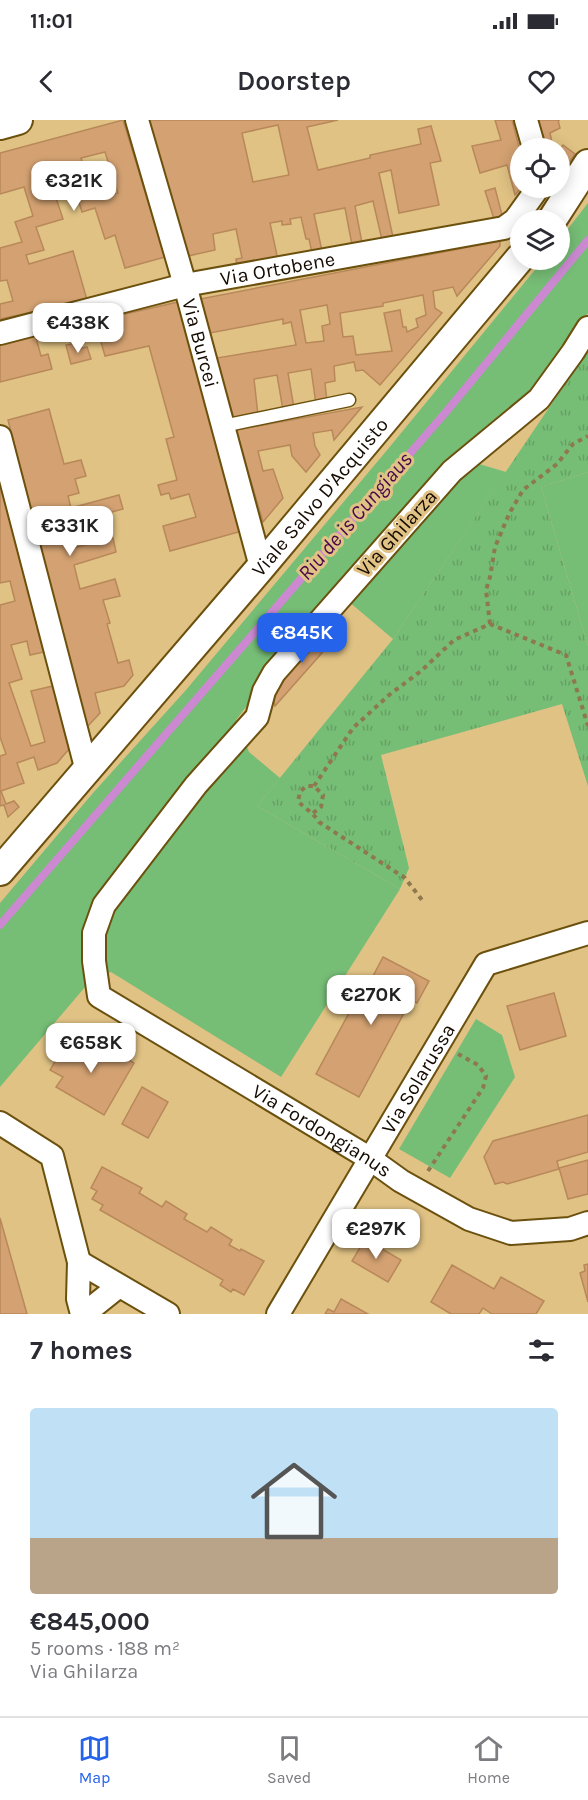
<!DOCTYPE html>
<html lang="en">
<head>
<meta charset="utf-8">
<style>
  :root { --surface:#fff; --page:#f7f7f7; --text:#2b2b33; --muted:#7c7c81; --line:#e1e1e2; --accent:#2563eb }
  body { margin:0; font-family:Karla,sans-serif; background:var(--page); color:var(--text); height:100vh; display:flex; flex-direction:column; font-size:22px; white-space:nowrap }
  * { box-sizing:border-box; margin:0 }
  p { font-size:20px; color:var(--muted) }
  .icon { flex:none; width:33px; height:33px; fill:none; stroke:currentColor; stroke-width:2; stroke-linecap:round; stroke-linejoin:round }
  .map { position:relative; height:1194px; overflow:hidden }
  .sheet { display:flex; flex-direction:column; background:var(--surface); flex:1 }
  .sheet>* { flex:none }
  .tools { position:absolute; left:510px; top:18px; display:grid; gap:12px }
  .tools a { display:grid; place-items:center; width:60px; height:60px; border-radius:50%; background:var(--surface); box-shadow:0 3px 15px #0003; font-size:30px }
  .price { position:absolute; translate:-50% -51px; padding:0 14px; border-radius:12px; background:#fff; color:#222; font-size:20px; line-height:39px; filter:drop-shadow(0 2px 3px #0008) }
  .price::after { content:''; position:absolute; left:50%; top:36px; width:18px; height:14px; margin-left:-9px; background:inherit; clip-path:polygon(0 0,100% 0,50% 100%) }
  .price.current { background:var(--accent); color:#fff }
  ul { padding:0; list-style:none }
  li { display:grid; align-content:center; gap:12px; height:318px; padding:0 30px }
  li span { display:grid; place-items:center; height:186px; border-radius:6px; color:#555 }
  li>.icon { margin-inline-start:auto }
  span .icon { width:108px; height:108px; fill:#fffc; stroke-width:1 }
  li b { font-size:26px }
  h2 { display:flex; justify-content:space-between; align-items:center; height:72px; padding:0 30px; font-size:26px }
  .status { display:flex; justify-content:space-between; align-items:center; height:42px; padding:0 30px; background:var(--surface); direction:ltr }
  .status svg { height:16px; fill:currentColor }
  header { display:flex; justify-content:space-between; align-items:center; height:78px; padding:0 30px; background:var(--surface); font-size:27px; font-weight:600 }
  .tab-bar { display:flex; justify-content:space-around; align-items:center; height:84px; border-top:2px solid var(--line); background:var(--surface); font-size:16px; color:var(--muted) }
  .tab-bar a { display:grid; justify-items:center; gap:3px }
  .tab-bar .current { color:var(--accent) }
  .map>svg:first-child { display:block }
</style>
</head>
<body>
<div class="status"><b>11:01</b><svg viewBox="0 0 49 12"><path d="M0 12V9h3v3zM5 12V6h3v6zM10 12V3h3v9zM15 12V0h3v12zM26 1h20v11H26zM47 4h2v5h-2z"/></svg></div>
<header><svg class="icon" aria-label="back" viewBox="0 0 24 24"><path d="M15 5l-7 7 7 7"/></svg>Doorstep<svg class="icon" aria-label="heart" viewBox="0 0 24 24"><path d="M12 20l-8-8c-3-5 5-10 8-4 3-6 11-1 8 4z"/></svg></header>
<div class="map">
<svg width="588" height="1194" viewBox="0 0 588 1194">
  <defs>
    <pattern id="park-tufts" width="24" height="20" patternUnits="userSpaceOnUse" patternTransform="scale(1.5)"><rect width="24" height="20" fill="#76bd76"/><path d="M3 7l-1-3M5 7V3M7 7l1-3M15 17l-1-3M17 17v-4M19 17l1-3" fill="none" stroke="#65a164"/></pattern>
  </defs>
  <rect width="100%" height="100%" fill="#e0c284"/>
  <g fill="#76bd76">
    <path d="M588,83V193L545,259L475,334L479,344L506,352L393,519L335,470L236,600L249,632L280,658L257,686L400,769L281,957L111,852L91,860L0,967V783L93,673L186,570L388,329L543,140H560V119Z"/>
    <path d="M588,352V526L541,367Z"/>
    <path d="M476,899L502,915L515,957L450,1058L399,1029Z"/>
  </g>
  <path fill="url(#park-tufts)" d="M588,230V352L541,367L588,526V666L562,584L381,635L409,748L400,769L257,686L393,519Z"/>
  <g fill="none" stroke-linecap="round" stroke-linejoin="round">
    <path stroke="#cc89d2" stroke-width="8" d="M0,805L446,292L588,120"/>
  </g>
  <g fill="#d4a272" stroke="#b88859" stroke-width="1.5" fill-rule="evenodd">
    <path d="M123,0L165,137L125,148L115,115L105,119L95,88L82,92L70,54L50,60L63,99L36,107L44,130L26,135L29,144L73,131L87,180L0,199V184L13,181L7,160L0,161V128L22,122L15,102L33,96L24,67L0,74V33ZM105,32L118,73L93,79L81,38Z"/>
    <path d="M149,0H338L307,7L318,50L370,38V35L421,24L418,9L431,6L441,41L430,43L439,85L399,93L391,50L379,53L393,117L382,120L373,81L355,86L362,123L352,125L345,88L314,94L322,131L312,133L309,119H306L301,97L290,99L291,104L282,105V101L270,103L278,140L237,147L236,139L242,138L236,109L213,114L215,130L188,136ZM278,5L289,55L253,62L242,13Z"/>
    <path d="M495,0H512L520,31L521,68L515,75L507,45L480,53L472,26L501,20Z"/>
    <path d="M536,0H560H558L560,8L550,13L552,23L542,25Z"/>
    <path d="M563,25L575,34L560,55V29Z"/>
    <path d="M495,68L502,95L494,99L485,71Z"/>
    <path d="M500,121V126L457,176L453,167L433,171L435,188L442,193L380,265L363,250L356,251L354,242L334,246L335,261L325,263L327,282L316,284L311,249L288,253L294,288L283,290L277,255L254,259L258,295L234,300L217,238L296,225L291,202L283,204V199L210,213L200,179ZM423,175L426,195L416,199L418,207L407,212L406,207H403L400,190L384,193L392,231L356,235L353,216L343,217L340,193L383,186V183ZM327,185L330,204L322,206L324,221L306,223L300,190Z"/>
    <path d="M178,182L242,411L170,431L163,406L196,397L189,374L171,379L169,373L161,375L158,365L177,360L166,319L174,317L149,226L105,236L95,201Z"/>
    <path d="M35,214L41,236L48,234L52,249L0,262V222Z"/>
    <path d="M77,223L78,229L87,227L91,239L71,244L66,225Z"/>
    <path d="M362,287L334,320L332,310L313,313L315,326L320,335L306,352L292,336L290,325L258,331L263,351L273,349L283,378L263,402L236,310Z"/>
    <path d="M49,289L64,344L81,340L86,356L75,359L79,373L68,376L71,388L119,375L123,389L82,400L85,413L71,417L73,428L113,418L116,432L74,445L80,469L115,459L120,476L103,480L110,503L107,504L118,543L129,540L133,555L124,566L95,573L100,593L87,607L8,300Z"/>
    <path d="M0,360L44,532L30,535L27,521L11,525L22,559L9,563L31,626L45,622L31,571L53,566L69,629L57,643L38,650L34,637L17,643L24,663L1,671L6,684L14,681L19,687L8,697L4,685L0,686V636L6,634L0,617V485L15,481L10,461L0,463Z"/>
    <path d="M324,507L336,517L275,586L272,568Z"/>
    <path d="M383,837L429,861L417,883L411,880L359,977L316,954L369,856L372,858Z"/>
    <path d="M554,873L566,916L520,930L507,886Z"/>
    <path d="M68,920L82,928L86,922L108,934L111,929L134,943L104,995L56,967L63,957L50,950Z"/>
    <path d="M142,967L168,982L148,1018L122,1004Z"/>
    <path d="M588,995V1032L557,1041L559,1049L507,1064L503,1062L495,1064L484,1037L493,1021Z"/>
    <path d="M588,1040V1074L568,1079L559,1048Z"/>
    <path d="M102,1047L142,1068L139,1073L162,1087L166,1081L187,1094L184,1099L207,1112L211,1107L232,1120L229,1125L240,1131L241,1129L264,1141L244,1175L233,1169L231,1172L220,1165L223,1160L100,1090L103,1085L92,1079L97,1071L91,1068Z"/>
    <path d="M0,1098L27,1194H0Z"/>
    <path d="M365,1119L401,1140L388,1162L352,1141Z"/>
    <path d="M588,1144V1182L580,1153L585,1151L584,1145Z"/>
    <path d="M452,1145L494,1169L501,1157L544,1181L536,1194H492L483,1188L479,1194H451L431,1182Z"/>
    <path d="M341,1179L368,1194H325L328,1189L334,1192Z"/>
  </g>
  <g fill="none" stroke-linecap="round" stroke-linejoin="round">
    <defs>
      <path id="service" d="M223,306L349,280"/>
      <g id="minor">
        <path id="s1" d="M137,0L185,165L261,447"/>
        <path d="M526,0L534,28"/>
        <path id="s2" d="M588,208L573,232L539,279L452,351L274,553L264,571L257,597L196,665L104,785L94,813V841L99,876L369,1038L401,1061L469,1099L511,1113L570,1109L588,1103"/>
        <path id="s3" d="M0,213L185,165L504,108L515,100L538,68"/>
        <path d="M0,317L87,651"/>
        <path d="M0,1003L52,1036L79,1142L78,1179L82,1194"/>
        <path d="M79,1142L168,1194"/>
        <path d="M84,1194L119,1166"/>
        <path id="s4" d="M278,1194L486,844L588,813"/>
      </g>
      <g id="tertiary">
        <path d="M0,5L18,0"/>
        <path d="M552,100L588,44"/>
        <path id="s5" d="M0,751L261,447L520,138"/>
      </g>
    </defs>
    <use href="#service" stroke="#6c510e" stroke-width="15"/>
    <use href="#minor" stroke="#6c510e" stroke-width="26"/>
    <use href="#tertiary" stroke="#6c510e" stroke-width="32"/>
    <g stroke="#8e784f" stroke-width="4" stroke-dasharray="4.5 4.5" stroke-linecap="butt">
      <path d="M490,504L486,470L490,457L495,427L509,394L523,370L557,344L573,324L588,316"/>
      <path d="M314,666L353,608L389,575L421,551L454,520L490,504L566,535L588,606"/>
      <path d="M313,693L321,687L323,675L314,666H306L300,672L298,681C305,689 313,692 319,702L405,758L422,780"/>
      <path d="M428,1051L483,968L486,956L478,945L458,934"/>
    </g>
    <use href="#service" stroke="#fff" stroke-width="12"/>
    <use href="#minor" stroke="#fff" stroke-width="22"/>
    <use href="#tertiary" stroke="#fff" stroke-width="28"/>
  </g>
  <g text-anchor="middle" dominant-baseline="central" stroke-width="6" stroke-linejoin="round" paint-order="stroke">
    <g font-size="20" fill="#140a00" stroke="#e0c284">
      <text stroke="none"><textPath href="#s3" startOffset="285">Via Ortobene</textPath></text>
      <text stroke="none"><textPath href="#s1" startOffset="232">Via Burcei</textPath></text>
      <text stroke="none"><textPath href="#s5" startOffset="492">Viale Salvo D'Acquisto</textPath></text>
      <text transform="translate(397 413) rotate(-48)">Via Ghilarza</text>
      <text stroke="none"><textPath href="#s4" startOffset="274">Via Solarussa</textPath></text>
      <text stroke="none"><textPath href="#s2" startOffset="1112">Via Fordongianus</textPath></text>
    </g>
    <g font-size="21" font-style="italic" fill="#46074c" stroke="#e0c284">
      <text transform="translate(355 396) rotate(-49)">Riu de is Cungiaus</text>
    </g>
  </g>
</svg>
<div class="tools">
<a><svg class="icon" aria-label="locate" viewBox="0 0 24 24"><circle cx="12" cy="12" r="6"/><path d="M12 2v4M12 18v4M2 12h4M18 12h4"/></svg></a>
<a><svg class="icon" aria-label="layers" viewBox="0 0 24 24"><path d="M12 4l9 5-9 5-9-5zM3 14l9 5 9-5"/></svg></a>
</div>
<b class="price" style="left:74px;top:92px">€321K</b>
<b class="price" style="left:78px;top:234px">€438K</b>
<b class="price" style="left:70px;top:437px">€331K</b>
<b class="price current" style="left:302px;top:544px">€845K</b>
<b class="price" style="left:371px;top:906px">€270K</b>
<b class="price" style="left:91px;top:954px">€658K</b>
<b class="price" style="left:376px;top:1140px">€297K</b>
</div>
<section class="sheet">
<h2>7 homes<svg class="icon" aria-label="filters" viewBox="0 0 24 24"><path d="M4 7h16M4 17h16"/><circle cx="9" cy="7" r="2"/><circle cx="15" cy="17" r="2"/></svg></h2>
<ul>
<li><span style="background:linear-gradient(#bfe0f5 70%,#b9a48a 0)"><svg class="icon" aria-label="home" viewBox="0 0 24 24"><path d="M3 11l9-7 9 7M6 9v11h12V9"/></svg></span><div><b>€845,000</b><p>5 rooms · 188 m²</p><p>Via Ghilarza</p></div></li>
</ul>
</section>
<nav class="tab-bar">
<a class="current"><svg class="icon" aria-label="map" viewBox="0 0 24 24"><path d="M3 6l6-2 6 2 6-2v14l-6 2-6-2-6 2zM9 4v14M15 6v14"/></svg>Map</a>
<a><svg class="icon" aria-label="saved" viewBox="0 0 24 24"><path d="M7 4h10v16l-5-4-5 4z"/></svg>Saved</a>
<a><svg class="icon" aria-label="home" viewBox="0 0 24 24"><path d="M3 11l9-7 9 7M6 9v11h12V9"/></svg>Home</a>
</nav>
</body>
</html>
